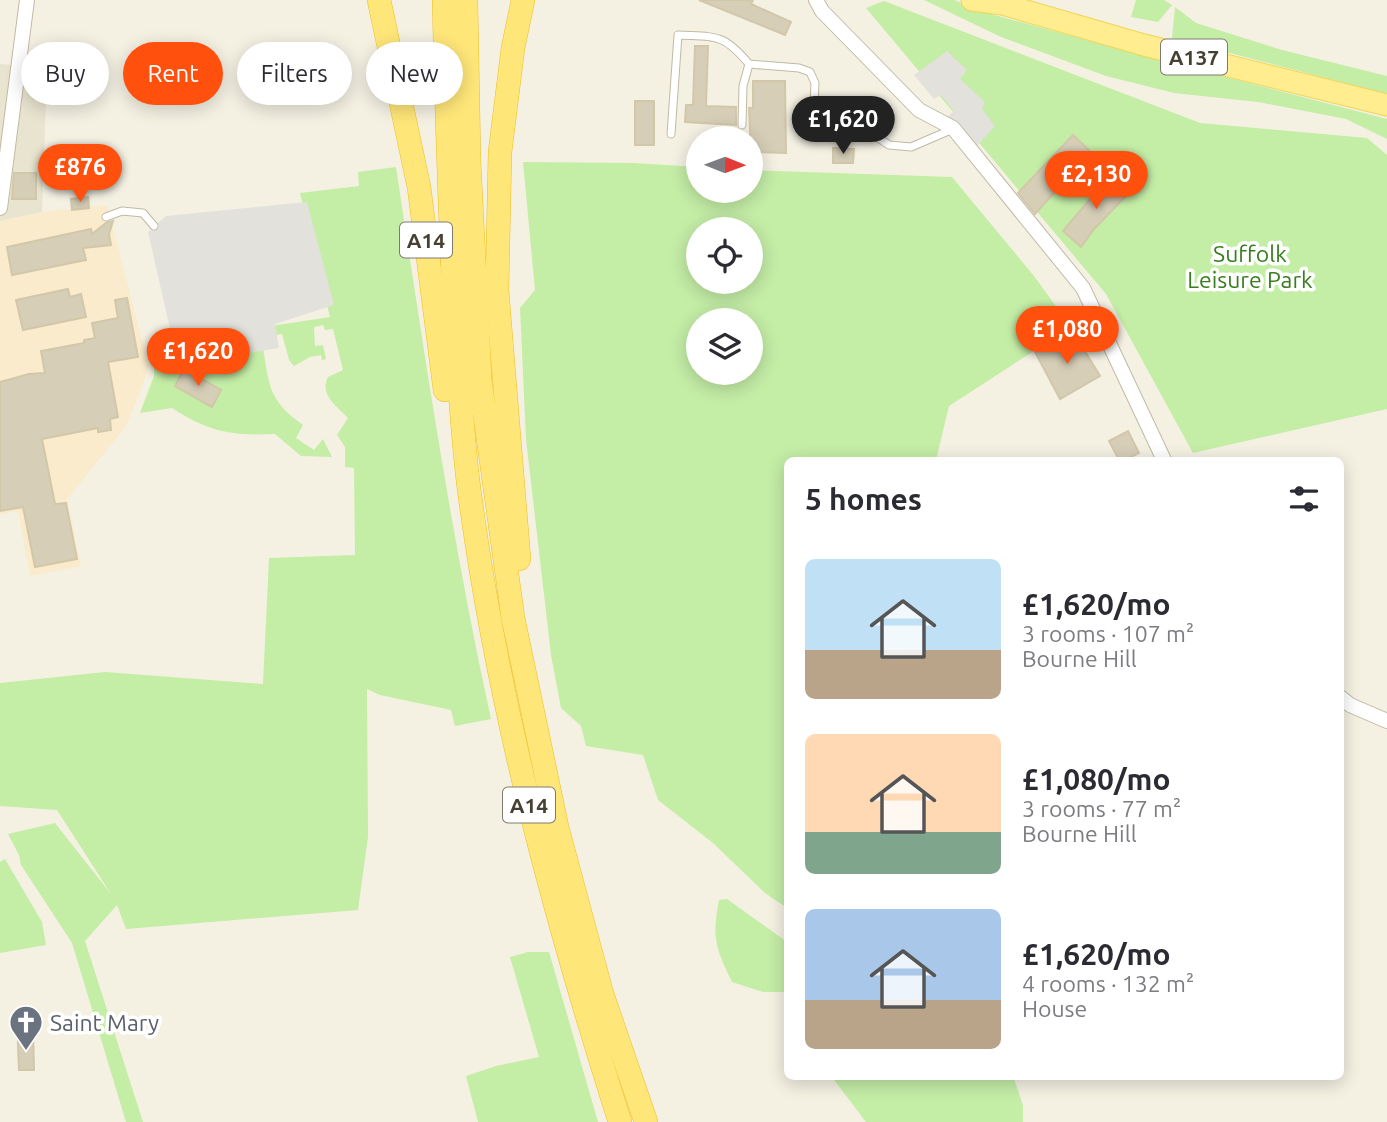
<!DOCTYPE html>
<html lang="en">
<head>
<meta charset="utf-8">
<style>
  :root { --surface:#fff; --page:#f7f7f7; --text:#2b2b33; --muted:#7c7c81; --accent:#ff500e }
  body { margin:0; font-family:Ubuntu,sans-serif; background:var(--page); color:var(--text); height:100vh; display:flex; flex-direction:column; font-size:26px; white-space:nowrap }
  * { box-sizing:border-box; margin:0 }
  p { font-size:23px; color:var(--muted) }
  .icon { flex:none; width:38px; height:38px; fill:none; stroke:currentColor; stroke-width:2; stroke-linecap:round; stroke-linejoin:round }
  .map { position:relative; flex:1; overflow:hidden }
  .panel { position:absolute; left:784px; top:457px; width:560px; height:623px; display:flex; flex-direction:column; background:var(--surface); border-radius:10px; box-shadow:0 4px 18px #0003 }
  .panel>* { flex:none }
  .guide { position:absolute; left:21px; top:42px; width:658px; height:63px; display:flex; gap:14px }
  .needle { width:46px; rotate:91deg }
  .controls { position:absolute; left:686px; top:126px; display:grid; gap:14px }
  .controls a { display:grid; place-items:center; width:77px; height:77px; border-radius:50%; background:var(--surface); box-shadow:0 4px 18px #0003; font-size:35px }
  .price { position:absolute; translate:-50% -60px; padding:0 16px; border-radius:24px; background:var(--accent); color:#fff; font-size:23px; line-height:46px; filter:drop-shadow(0 2px 4px #0008) }
  .price::after { content:''; position:absolute; left:50%; top:42px; width:21px; height:16px; margin-left:-10px; background:inherit; clip-path:polygon(0 0,100% 0,50% 100%) }
  .price.selected { background:#222; color:#fff }
  ul { padding:0; list-style:none }
  li { display:flex; align-items:center; gap:21px; height:175px; padding:0 21px }
  li span { display:grid; place-items:center; flex:none; width:196px; height:140px; border-radius:10px; color:#555 }
  li>.icon { margin-inline-start:auto }
  span .icon { width:84px; height:84px; fill:#fffc; stroke-width:1 }
  li b { font-size:30px }
  h2 { display:flex; justify-content:space-between; align-items:center; height:84px; padding:0 21px; font-size:30px }
  .pill { padding:0 24px; border-radius:32px; background:var(--surface); box-shadow:0 4px 18px #0003; font-size:24px; line-height:63px }
  .pill.selected { background:var(--accent); color:#fff }
  .map>svg:first-child { display:block }
</style>
</head>
<body>
<div class="map">
<svg width="1387" height="1122" viewBox="0 0 1387 1122">
  <rect width="100%" height="100%" fill="#f4f1e3"/>
  <path fill="#e8e4d0" d="M0,64L47,68L42,212L0,221Z"/>
  <path fill="#f9ebcb" d="M107,205L149,367L127,425L67,499L81,566L30,576L18,511L0,514V221L42,212Z"/>
  <g fill="#c4eda6" fill-rule="evenodd">
    <path d="M924,0H954L991,14L1137,54L1387,119V139L1346,119L1258,102L1174,93L1106,76L1001,37Z"/>
    <path d="M1136,0H1164L1172,5L1158,22L1131,17Z"/>
    <path d="M884,1L1200,123L1367,138L1387,155V409L1193,453L1106,294L866,8Z"/>
    <path d="M1175,7L1196,23L1282,50L1387,76V94L1172,38Z"/>
    <path d="M523,162L634,163L698,167V191H751V170L952,177L1034,276L1071,327L949,406L936,460H788L787,908L765,893L713,843L658,800L643,755L586,746L581,726L561,708L551,655L526,439L520,308L535,290ZM698,229H751V282H698ZM698,320H751V373H698Z"/>
    <path d="M396,167C424,352 451,536 491,719L455,726L451,710L380,695L367,689L368,837L358,910L126,929L117,905L85,941L143,1122H126L72,943L21,865L19,855L8,834L55,823L111,894L57,810L0,806V683L105,672L263,684L269,558L355,555L354,468L345,467V447L337,435L348,418C337,406 319,395 328,377L343,370L333,329L325,330L323,325L314,327L315,346L323,345L326,359L322,360L321,355L310,357L294,366L289,360L282,334L271,336V326L330,317L300,193L359,186L358,172Z"/>
    <path d="M181,329L263,347C269,386 269,401 303,425L296,438L314,450L323,439L332,457L301,456L275,434C231,436 209,432 172,408L140,413L154,376V348L167,341Z"/>
    <path d="M5,859L42,922L46,945L0,953V862Z"/>
    <path d="M727,899L787,942V992H763L732,982C715,947 712,938 719,900Z"/>
    <path d="M528,952H549L598,1122H478L466,1076L496,1066L539,1057L510,957Z"/>
    <path d="M831,1076H1013L1023,1105V1122H866Z"/>
  </g>
  <g fill="#e3e1dc">
    <path d="M947,51L967,70L960,79L985,102L982,109L995,126L975,148L946,118L954,111L941,95L934,99L914,75Z"/>
    <path d="M307,202L334,305L275,324L279,348L178,364L148,232L166,216Z"/>
  </g>
  <g fill="#d6ceb7" stroke="#d2c7a9" stroke-width="2">
    <path d="M699,0H753L751,4L791,22L785,35Z"/>
    <path d="M695,46H708L706,106L736,107V125L685,122L686,105H693Z"/>
    <path d="M753,81H785L786,153L751,152L749,108H753Z"/>
    <rect x="635" y="101" width="19" height="44"/>
    <path d="M1073,135L1091,152L1035,214L1018,193Z"/>
    <path d="M833,148L854,149L853,163H833Z"/>
    <path d="M14,173H36V199H12Z"/>
    <path d="M1112,176L1130,192L1094,229L1081,247L1063,231L1097,191Z"/>
    <path d="M88,197L89,208L72,210L71,199Z"/>
    <path d="M113,221L109,234L111,245L83,248L86,260L12,275L7,247L91,229L92,234L106,223Z"/>
    <path d="M68,289L70,297L81,294L86,317L23,330L16,300Z"/>
    <path d="M127,298L138,357L108,362L118,417L110,419L111,430L98,432V428L42,439L55,504L66,503L77,559L35,567L23,507L0,511V382L29,374L45,373L41,351L84,343V340L95,338L92,323L118,318L115,300Z"/>
    <path d="M1074,333L1100,376L1060,399L1035,352L1049,344L1051,348Z"/>
    <path d="M184,369L221,390L212,407L175,386Z"/>
    <path d="M1128,431L1139,453L1125,460H1119L1109,441Z"/>
    <path d="M17,1020H29L30,1030H33L34,1070H19Z"/>
  </g>
  <g fill="none" stroke-linecap="round" stroke-linejoin="round">
    <defs>
      <g id="service">
        <path d="M742,125L743,86L749,64"/>
        <path d="M671,134L678,35C716,37 723,33 749,64L799,68L810,72L815,83L813,126L859,125L889,145L911,147L953,129"/>
        <path d="M106,217L122,211L143,213L154,226"/>
      </g>
      <g id="minor">
        <path d="M816,0L822,11L919,110L953,128L1083,288L1164,460"/>
        <path d="M0,208L27,0"/>
        <path d="M1340,697L1350,705L1387,721"/>
      </g>
      <path id="primary" d="M972,0L1002,4L1144,45L1387,105"/>
      <g id="trunk">
        <path d="M379,0L419,187L445,390"/>
        <path d="M444,0C446,92 449,183 453,275C457,344 460,413 468,481C496,700 553,912 620,1122"/>
        <path d="M466,0L469,160L480,380L513,618L557,827L602,994L646,1122"/>
        <path d="M519,559L497,290L500,152L513,48L523,0"/>
      </g>
    </defs>
    <use href="#service" stroke="#c0baa4" stroke-width="9"/>
    <use href="#minor" stroke="#c0baa4" stroke-width="16"/>
    <use href="#primary" stroke="#f1d553" stroke-width="23"/>
    <use href="#trunk" stroke="#efbd21" stroke-width="24"/>
    <use href="#service" stroke="#fff" stroke-width="7"/>
    <use href="#minor" stroke="#fff" stroke-width="14"/>
    <use href="#primary" stroke="#ffed90" stroke-width="21"/>
    <use href="#trunk" stroke="#ffe679" stroke-width="23"/>
  </g>
  <defs>
    <symbol id="church-pin" viewBox="-11 -11 22 30"><path d="M0 17L-7.5 6A9.5 9.5 0 1 1 7.5 6Z" fill="#6b7280" stroke="#fff"/><path d="M-1.2-6h2.4v3.5h3.3v2.4h-3.3V6h-2.4V-.1h-3.3v-2.4h3.3Z" fill="#fff"/></symbol>
  </defs>
  <g fill-rule="evenodd">
    <use href="#church-pin" x="7" y="1003" width="38" height="52"/>
  </g>
  <g text-anchor="middle" dominant-baseline="central" stroke-width="7" stroke-linejoin="round" paint-order="stroke">
    <g fill="#fff" stroke="#7e7a70" stroke-width="2">
      <rect x="1161" y="39.5" width="66" height="35" rx="5"/>
      <rect x="400" y="222.5" width="52" height="35" rx="5"/>
      <rect x="503" y="787.5" width="52" height="35" rx="5"/>
    </g>
    <g font-size="21" font-weight="bold" fill="#464132">
      <text x="1194" y="57">A137</text>
      <text x="426" y="240">A14</text>
      <text x="529" y="805">A14</text>
    </g>
    <g font-size="23" fill="#387e1f" stroke="#fff">
      <text x="1250" y="253">Suffolk<tspan x="1250" dy="26">Leisure Park</tspan></text>
    </g>
    <g font-size="23" fill="#5b616d" stroke="#fff" text-anchor="start">
      <text x="50" y="1022">Saint Mary</text>
    </g>
  </g>
</svg>
<div class="controls">
<a><svg class="needle" viewBox="-14 -14 28 28"><path d="M0-13l5 13h-10z" fill="#e53935"/><path d="M0 13l5-13h-10z" fill="#7c7c81"/></svg></a>
<a><svg class="icon" aria-label="locate" viewBox="0 0 24 24"><circle cx="12" cy="12" r="6"/><path d="M12 2v4M12 18v4M2 12h4M18 12h4"/></svg></a>
<a><svg class="icon" aria-label="layers" viewBox="0 0 24 24"><path d="M12 4l9 5-9 5-9-5zM3 14l9 5 9-5"/></svg></a>
</div>
<b class="price selected" style="left:843px;top:156px">£1,620</b>
<b class="price" style="left:80px;top:204px">£876</b>
<b class="price" style="left:1096px;top:211px">£2,130</b>
<b class="price" style="left:1067px;top:366px">£1,080</b>
<b class="price" style="left:198px;top:388px">£1,620</b>
<div class="guide">
<a class="pill">Buy</a>
<a class="pill selected">Rent</a>
<a class="pill">Filters</a>
<a class="pill">New</a>
</div>
<section class="panel">
<h2>5 homes<svg class="icon" aria-label="filters" viewBox="0 0 24 24"><path d="M4 7h16M4 17h16"/><circle cx="9" cy="7" r="2"/><circle cx="15" cy="17" r="2"/></svg></h2>
<ul>
<li><span style="background:linear-gradient(#bfe0f5 65%,#b9a48a 0)"><svg class="icon" aria-label="home" viewBox="0 0 24 24"><path d="M3 11l9-7 9 7M6 9v11h12V9"/></svg></span><div><b>£1,620/mo</b><p>3 rooms · 107 m²</p><p>Bourne Hill</p></div></li>
<li><span style="background:linear-gradient(#ffd9b3 70%,#7fa58c 0)"><svg class="icon" aria-label="home" viewBox="0 0 24 24"><path d="M3 11l9-7 9 7M6 9v11h12V9"/></svg></span><div><b>£1,080/mo</b><p>3 rooms · 77 m²</p><p>Bourne Hill</p></div></li>
<li><span style="background:linear-gradient(#a9c7e8 65%,#b9a48a 0)"><svg class="icon" aria-label="home" viewBox="0 0 24 24"><path d="M3 11l9-7 9 7M6 9v11h12V9"/></svg></span><div><b>£1,620/mo</b><p>4 rooms · 132 m²</p><p>House</p></div></li>
</ul>
</section>
</div>
</body>
</html>
